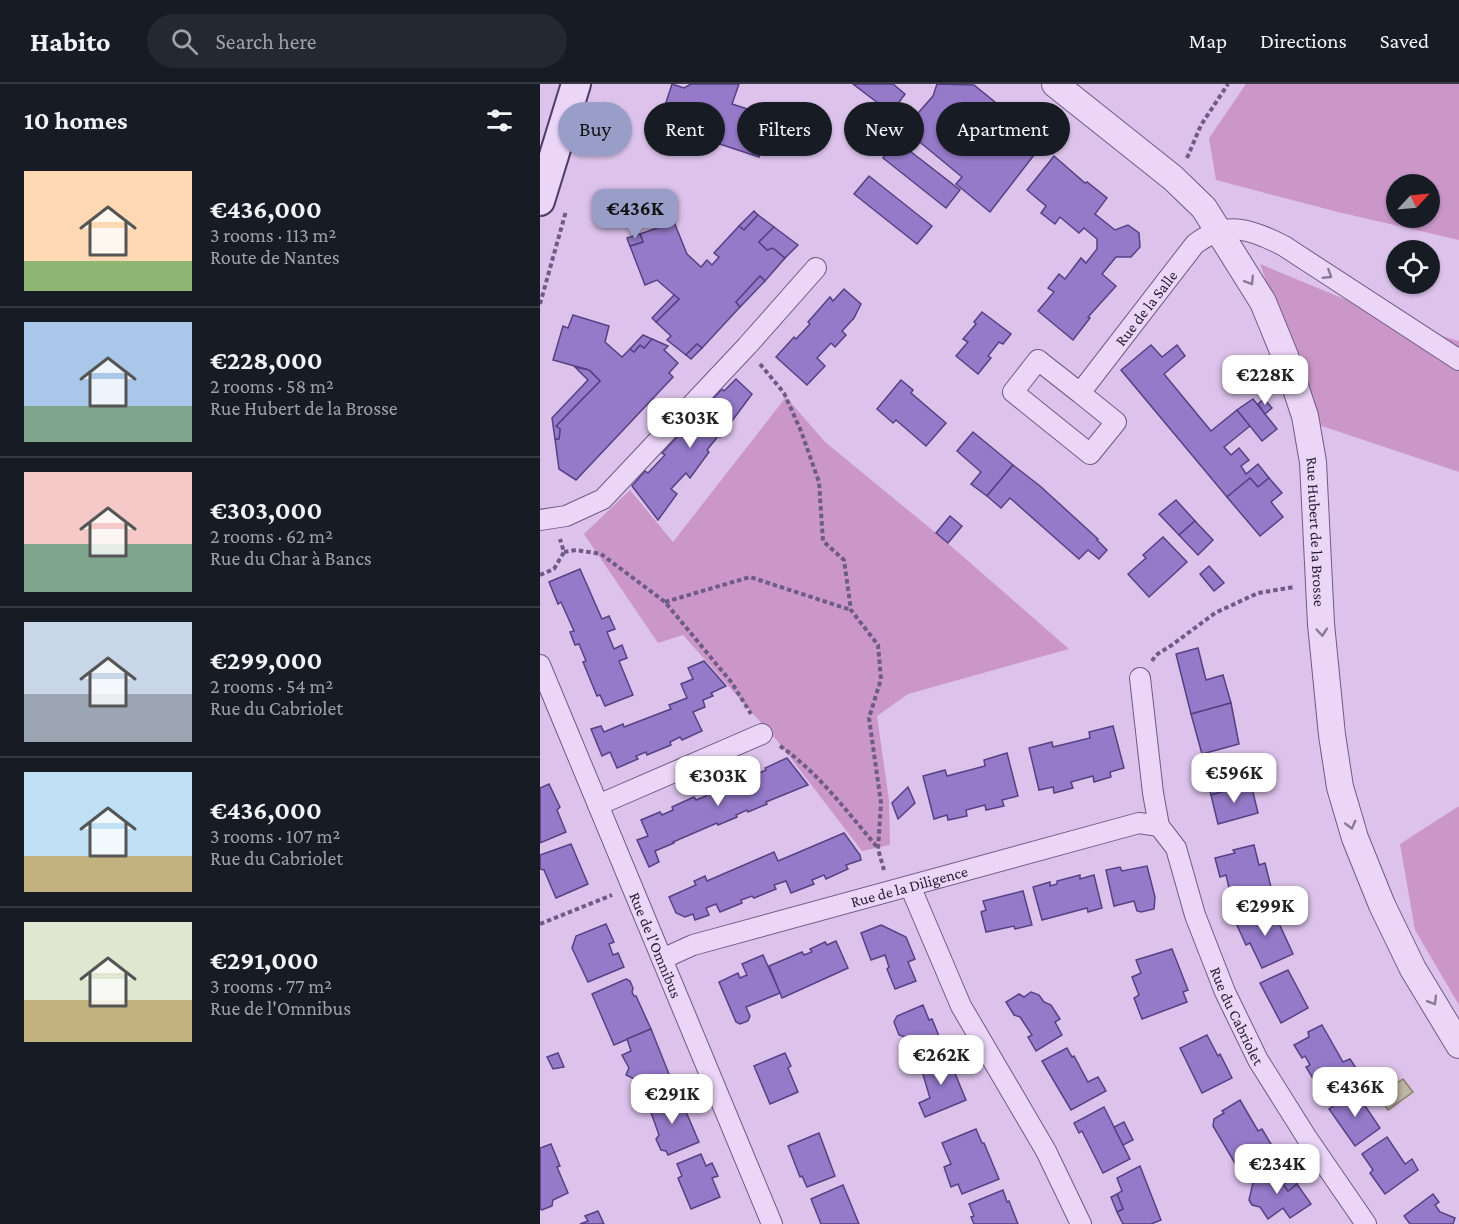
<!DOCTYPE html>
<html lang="en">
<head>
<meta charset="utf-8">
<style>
  :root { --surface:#171b24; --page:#242831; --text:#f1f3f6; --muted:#9ea1a6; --line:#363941; --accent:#999ec9 }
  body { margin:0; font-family:"Crimson Pro",serif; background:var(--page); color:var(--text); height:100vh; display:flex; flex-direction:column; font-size:22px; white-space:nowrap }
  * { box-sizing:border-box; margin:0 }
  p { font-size:20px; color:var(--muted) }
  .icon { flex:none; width:33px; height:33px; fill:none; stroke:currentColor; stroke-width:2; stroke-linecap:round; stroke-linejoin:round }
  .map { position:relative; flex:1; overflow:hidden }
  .side { display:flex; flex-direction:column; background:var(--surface); width:540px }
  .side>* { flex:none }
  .hud { position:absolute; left:18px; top:18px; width:570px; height:54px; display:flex; gap:12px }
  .needle { width:39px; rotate:64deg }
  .fabs { position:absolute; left:846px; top:90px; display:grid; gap:12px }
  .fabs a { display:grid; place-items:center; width:54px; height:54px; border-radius:50%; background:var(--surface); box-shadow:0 2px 4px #0004; font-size:30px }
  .price { position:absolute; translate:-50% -51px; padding:0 14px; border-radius:12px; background:#fff; color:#222; font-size:20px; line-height:39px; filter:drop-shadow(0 2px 3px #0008) }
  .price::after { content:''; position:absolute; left:50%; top:36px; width:18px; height:14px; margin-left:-9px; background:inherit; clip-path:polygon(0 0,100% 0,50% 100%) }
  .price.current { background:var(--accent); color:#111 }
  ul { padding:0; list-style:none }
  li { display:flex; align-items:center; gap:18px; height:150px; padding:0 24px }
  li+li { border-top:2px solid var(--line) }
  li span { display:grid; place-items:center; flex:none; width:168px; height:120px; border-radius:0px; color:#555 }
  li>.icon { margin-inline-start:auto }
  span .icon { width:72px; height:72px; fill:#fffc; stroke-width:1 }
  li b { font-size:26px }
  h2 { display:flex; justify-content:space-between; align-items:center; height:72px; padding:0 24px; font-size:26px }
  .chip { padding:0 21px; border-radius:27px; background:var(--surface); box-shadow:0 2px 4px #0004; font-size:21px; line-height:54px }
  .chip.current { background:var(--accent); color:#111 }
  header { display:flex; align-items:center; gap:36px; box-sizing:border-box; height:84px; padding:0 30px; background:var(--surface); border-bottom:2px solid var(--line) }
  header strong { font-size:28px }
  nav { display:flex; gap:33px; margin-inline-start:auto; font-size:21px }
  .search { width:420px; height:54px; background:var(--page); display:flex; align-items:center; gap:15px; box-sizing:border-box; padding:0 21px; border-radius:33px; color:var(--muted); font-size:22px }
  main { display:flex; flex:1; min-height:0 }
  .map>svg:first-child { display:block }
</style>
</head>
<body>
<header>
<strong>Habito</strong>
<div class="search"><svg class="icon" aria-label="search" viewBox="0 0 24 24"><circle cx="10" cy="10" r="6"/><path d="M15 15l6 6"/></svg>Search here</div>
<nav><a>Map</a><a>Directions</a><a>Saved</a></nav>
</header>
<main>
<section class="side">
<h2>10 homes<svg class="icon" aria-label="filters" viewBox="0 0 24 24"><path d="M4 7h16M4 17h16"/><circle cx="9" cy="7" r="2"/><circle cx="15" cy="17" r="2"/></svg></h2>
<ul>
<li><span style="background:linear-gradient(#ffd9b3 75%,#8fb573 0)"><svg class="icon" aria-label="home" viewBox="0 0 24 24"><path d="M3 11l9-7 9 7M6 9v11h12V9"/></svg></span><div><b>€436,000</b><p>3 rooms · 113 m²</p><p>Route de Nantes</p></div></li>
<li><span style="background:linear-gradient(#a9c7e8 70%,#7fa58c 0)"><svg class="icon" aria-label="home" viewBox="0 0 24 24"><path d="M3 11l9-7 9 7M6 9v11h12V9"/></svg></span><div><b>€228,000</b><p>2 rooms · 58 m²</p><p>Rue Hubert de la Brosse</p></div></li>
<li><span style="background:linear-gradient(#f6c9c9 60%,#7fa58c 0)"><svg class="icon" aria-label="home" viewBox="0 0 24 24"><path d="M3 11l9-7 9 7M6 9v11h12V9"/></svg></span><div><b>€303,000</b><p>2 rooms · 62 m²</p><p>Rue du Char à Bancs</p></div></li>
<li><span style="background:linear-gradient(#c9d6e8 60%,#9aa5b1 0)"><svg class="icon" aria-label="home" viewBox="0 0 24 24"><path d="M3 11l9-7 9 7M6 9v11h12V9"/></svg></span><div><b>€299,000</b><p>2 rooms · 54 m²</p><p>Rue du Cabriolet</p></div></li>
<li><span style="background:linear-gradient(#bfe0f5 70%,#c2b280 0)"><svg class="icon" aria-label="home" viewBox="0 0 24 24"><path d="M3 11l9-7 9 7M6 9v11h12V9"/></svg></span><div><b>€436,000</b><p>3 rooms · 107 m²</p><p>Rue du Cabriolet</p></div></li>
<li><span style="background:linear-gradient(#dfe7d0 65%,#c2b280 0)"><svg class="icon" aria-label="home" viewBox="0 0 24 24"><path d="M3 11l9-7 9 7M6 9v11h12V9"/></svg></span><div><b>€291,000</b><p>3 rooms · 77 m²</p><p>Rue de l'Omnibus</p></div></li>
</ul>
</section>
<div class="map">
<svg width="919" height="1140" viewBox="0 0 919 1140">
  <rect width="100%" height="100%" fill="#ddc3ec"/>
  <g fill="#ca97c8" fill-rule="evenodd">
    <path d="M706,0H919V156L798,128L676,96L669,54ZM890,100V134H856V100Z"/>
    <path d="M720,180L872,243L919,257V388L779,341Z"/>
    <path d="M246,313L285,358L396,449L529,565L368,610L337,632L349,716L350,761L322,767L240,660L143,551L118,559L44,450L90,406L133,458Z"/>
    <path d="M919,722V921L875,846L860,760Z"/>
  </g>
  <path fill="#bfb5a5" stroke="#8d826c" stroke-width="1.5" d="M863,995L873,1008L848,1026L838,1012Z"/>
  <g fill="#957ac9" stroke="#564184" stroke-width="1.5">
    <path d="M132,0L144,4L151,0H199L192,20L232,33L219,73L119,40Z"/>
    <path d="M313,0H353L365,10L351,29Z"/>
    <path d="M397,0L434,1L504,58L450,128L416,100L422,93L364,45L393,12Z"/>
    <path d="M357,57L420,106L406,124L343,74Z"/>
    <path d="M514,72L545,99L547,98L567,114L555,130L575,146L588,141L599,149L600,163L591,173H576L562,190L576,202L548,233L550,234L533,256L498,227L514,208L508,204L519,190L525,195L541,174L546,179L557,165V155L544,144L539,149L520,133L515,140L501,129L506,122L487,106Z"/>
    <path d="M329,92L392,142L377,160L314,110Z"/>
    <path d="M214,127L218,131L204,146L199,142Z"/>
    <path d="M218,131L234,143L219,158L227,166L233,164L245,174L225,197L220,192L196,218L200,223L162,264L157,260L146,271L127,256L131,252L116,238L139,215L117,196L105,201L90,162L103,158L100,150L134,138L147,170L161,183L167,176L172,181L179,173L174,169L199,142L204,146Z"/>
    <path d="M234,143L258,161L245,174L233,164L227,166L219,158Z"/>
    <path d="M100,150L103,158L90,162L87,154Z"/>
    <path d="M220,192L225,197L200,223L196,218Z"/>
    <path d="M304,205L321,220L314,234L302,247L306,251L295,263L291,259L277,274L285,282L267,301L236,273L254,253L256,255L270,240L268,238L290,213L293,217Z"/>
    <path d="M134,211L139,215L116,238L112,234Z"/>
    <path d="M442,228L471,250L463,260L459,258L448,272L451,274L438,290L416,272L428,258L423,255L436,240L434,238Z"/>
    <path d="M33,231L69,242L65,258L82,273L90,265L94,268L100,261L104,264L112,255L128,262L124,266L138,279L129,289L133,293L36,396L19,385L15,355H19L20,345L16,342L60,297L49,286L13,276L23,242L28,244Z"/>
    <path d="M103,251L112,255L104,264L100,261L94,268L90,265Z"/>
    <path d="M157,260L162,264L151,275L146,271Z"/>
    <path d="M611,261L622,273L637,261L645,272L624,290L671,347L697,326L710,342L684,363L691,371L699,364L709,376L701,382L706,390L718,380L729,394L718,403L710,394L687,413L581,286Z"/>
    <path d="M35,283L49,286L60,297L16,342L20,345L19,355H15L12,334L48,296Z"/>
    <path d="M196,295L212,310L180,353L179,351L167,366L169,368L150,394L146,389L131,405L137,410L118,436L92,402L105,387L108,389L125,371L122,369L142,348L144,350L161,332L159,330L182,305L184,307Z"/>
    <path d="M361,296L373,306L371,309L406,339L386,362L356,336L353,339L337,325Z"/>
    <path d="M713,315L737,345L722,357L697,326Z"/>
    <path d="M724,315L732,324L725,330L718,320Z"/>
    <path d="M433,348L473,381L447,412L431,400L441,388L417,367Z"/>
    <path d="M473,381L500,402L558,455L557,456L567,466L559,475L548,466L539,475L470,414L461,424L447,412Z"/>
    <path d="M710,394L718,403L729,394L742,409L731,418L743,433L720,452L687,413Z"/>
    <path d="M636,416L655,437L639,451L619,430Z"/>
    <path d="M410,432L422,442L408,459L396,449Z"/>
    <path d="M655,437L673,456L658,471L639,451Z"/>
    <path d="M623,453L647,478L609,513L588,490L606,474L603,471Z"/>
    <path d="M669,482L684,499L674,507L660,490Z"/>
    <path d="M40,485L62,535L69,532L75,545L67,548L74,565L82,561L87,574L79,577L93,611L65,622L60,611L57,612L43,578L46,577L39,560L35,561L30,548L34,547L21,518L18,520L9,498Z"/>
    <path d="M658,564L666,596L683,591L691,619L651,630L636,570Z"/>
    <path d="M164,577L186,602L171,609L173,612L163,616L165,623L153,628L162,647L142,656L140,653L130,658L131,661L107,671L106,668L96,672L98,675L77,684L70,668L62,672L51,645L61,642L64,648L83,640L84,643L131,625L129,621L147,614L141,600L153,595L148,584Z"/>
    <path d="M691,619L699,660L662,670L651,630Z"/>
    <path d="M573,642L584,684L570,688L571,693L554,698L553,692L531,698L533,704L514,709L513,703L499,706L489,664L512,658L513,663L550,654L549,648Z"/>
    <path d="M467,669L478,712L462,716L464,722L446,726L445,721L426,726L427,732L408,736L407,731L394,735L383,692L405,686L407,692L445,682L444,676Z"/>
    <path d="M704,671L711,700L671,711L663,682Z"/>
    <path d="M247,674L268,701L226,718L227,720L208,728L207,726L196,731L197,733L178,741L177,739L133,758L134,759L115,767L119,778L109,783L97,756L108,752L101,736L120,728L122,731L133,726L132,723L154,713L156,716L166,712L165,709L184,701L185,704L196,699L195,696L214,688L215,691L226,686L225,684Z"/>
    <path d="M9,700L20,723L17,726L26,748L0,759V704Z"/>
    <path d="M711,700L718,729L678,740L671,711Z"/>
    <path d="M368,703L375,719L358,735L352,719Z"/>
    <path d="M304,749L320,771L321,776L306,781L308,785L286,795L284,791L272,796L274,800L251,809L246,797L234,801L236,805L214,814L212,812L201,816L202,819L180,828L176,820L166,824L169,831L155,836L153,830L145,833L136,829L129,813L156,801L154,797L165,792L167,797L234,768L238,777Z"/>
    <path d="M31,760L48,800L16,814L4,786L0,785V771Z"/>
    <path d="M714,761L719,781L725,779L732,807L692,817L686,791L680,793L675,774L695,769L693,766Z"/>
    <path d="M607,782L615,813L614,825L601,828L597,827L594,817L574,822L566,786L580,783L582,787Z"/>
    <path d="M540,791V795L554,791L562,824L548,828L547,824L502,836L493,803L510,798V802L517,800V797Z"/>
    <path d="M483,807L492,841L475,845L474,842L446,848L441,828L446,826L443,817Z"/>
    <path d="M731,822L753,870L722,884L710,859L706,861L696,839Z"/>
    <path d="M66,840L74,858L69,860L73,871L78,869L84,883L48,898L32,864L36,852Z"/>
    <path d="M341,841L366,853L375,875L368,878L376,897L355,905L347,885L349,883L345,871L331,876L321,849Z"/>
    <path d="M296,857L308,884L242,914L229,882L262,868L264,871L272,868L270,865L285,858L287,861Z"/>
    <path d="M632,865L648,906L643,908L647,918L602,935L594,914L599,911L592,893L601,889L596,876Z"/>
    <path d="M223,871L240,909L206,923L210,932L208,937L200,940L196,938L179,898L198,889L200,894L207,891L202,880Z"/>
    <path d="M748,886L768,924L741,939L720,899Z"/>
    <path d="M86,895L90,897L93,904L92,908L94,912H96L111,945L74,961L52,910Z"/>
    <path d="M491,908L499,911L504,918L511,921L520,935L515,938L522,951L496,967L488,953L492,951L480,933L474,931L466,918L479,910L484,913Z"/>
    <path d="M383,921L389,936L392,935L407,972L372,987L369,981L375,978L365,953L359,951L354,938L357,932Z"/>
    <path d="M782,941L803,978L810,975L816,984L780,1006L766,983L770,981L765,972L762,974L754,961L769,953L768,948Z"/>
    <path d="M111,945L129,990L113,997L110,1003L86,991L89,984L82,971L91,967L87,955Z"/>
    <path d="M667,951L678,972L680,970L692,994L662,1009L640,964Z"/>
    <path d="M527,964L532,973L534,972L548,998L558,993L566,1007L531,1026L502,977Z"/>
    <path d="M18,969L24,983L13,985L7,973Z"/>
    <path d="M245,969L251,982L248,984L258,1008L230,1020L214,982Z"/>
    <path d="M412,970L418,985L414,987L426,1016L385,1033L379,1019L390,1014L381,984Z"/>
    <path d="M815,1007L840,1044L815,1062L789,1025Z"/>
    <path d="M135,1009L140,1022L143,1021L159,1058L128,1071L126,1067L121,1066L116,1055L119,1051L108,1020Z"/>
    <path d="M700,1016L718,1047L722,1045L731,1060L696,1081L673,1042L674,1035L684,1029L682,1027Z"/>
    <path d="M564,1023L590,1075L563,1089L542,1047L539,1049L534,1039Z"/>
    <path d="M584,1038L593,1056L583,1061L574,1043Z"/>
    <path d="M436,1045L442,1059H444L459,1095L422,1110L418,1100L411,1103L404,1083L411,1080L402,1059Z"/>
    <path d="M279,1049L295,1092L267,1103L262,1092L260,1093L248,1062Z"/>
    <path d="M847,1053L865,1080L872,1075L878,1086L845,1110L830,1089L833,1086L822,1070Z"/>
    <path d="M11,1060L20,1082L17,1083L28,1109L13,1116L12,1122L2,1126L0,1125V1064Z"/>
    <path d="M161,1070L166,1082L172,1079L178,1092L172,1094L180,1113L151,1125L138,1094L142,1092L137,1080Z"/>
    <path d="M600,1082L621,1136L611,1140H583L577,1128L583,1125L577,1110L582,1107L577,1094Z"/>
    <path d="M741,1085L748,1097L743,1100L748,1107L757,1100L771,1120L750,1134L743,1124L728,1135L720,1123L712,1121L709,1116L715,1090L728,1093Z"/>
    <path d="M753,1094L757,1100L748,1107L743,1100Z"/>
    <path d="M303,1101L319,1140H281L271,1115Z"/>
    <path d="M463,1106L467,1118L469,1117L478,1140H434L431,1133L434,1132L429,1120Z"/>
    <path d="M577,1110L583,1125L577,1128L571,1113Z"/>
    <path d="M893,1110L899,1118L895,1121L900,1128L915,1134L913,1140H870L864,1132Z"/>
    <path d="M58,1127L64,1140H40L48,1137L45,1132Z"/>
  </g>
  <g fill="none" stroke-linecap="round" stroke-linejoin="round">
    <defs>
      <g id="minor">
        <path id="s1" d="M540,309L576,338L550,370L473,308L498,276L540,309L655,160C687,136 711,145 744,162L919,276"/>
        <path d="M0,436L26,432L63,415L207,262L276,184"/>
        <path id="s2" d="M0,581L232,1140"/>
        <path id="s3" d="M600,594L613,709L619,742L636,764L655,831L685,908L718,976L767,1054L826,1140"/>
        <path d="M58,721L222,650"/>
        <path d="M370,802L421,922L506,1067L541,1140"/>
        <path id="s4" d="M122,875L153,861L599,739L619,742"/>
      </g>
      <g id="tertiary">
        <path id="s5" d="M515,0L633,94L664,124L723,218L745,272L765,332L773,378L781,540L792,651L800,703L815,754L842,821L873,885L919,961"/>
      </g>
      <path id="secondary" d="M0,117L36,0"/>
    </defs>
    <use href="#minor" stroke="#6e5b86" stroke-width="22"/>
    <use href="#tertiary" stroke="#6e5b86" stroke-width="28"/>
    <use href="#secondary" stroke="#4f3e67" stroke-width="32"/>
    <g stroke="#6e5b86" stroke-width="4" stroke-dasharray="4.5 3" stroke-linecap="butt">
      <path d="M647,74L661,41L688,0"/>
      <path d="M0,220L26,127"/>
      <path d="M220,280L244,309L261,347L279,398L283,457L304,476L311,526L338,561L341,595L329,634L341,719L338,765L344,786"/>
      <path d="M24,468L36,466L61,470L125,518L192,599L211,630"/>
      <path d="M0,491L14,485L24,468L20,455"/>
      <path d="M125,518L210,493L311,526"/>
      <path d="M612,577L616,571L632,561L675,529L718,509L754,503"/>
      <path d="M240,662C278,688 308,729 338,764"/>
      <path d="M0,840L72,811"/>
    </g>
    <use href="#minor" stroke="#ebd6f7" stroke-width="20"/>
    <use href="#tertiary" stroke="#ebd6f7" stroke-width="26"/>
    <use href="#secondary" stroke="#ebd6f7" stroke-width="28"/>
  </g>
  <defs><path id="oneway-chevron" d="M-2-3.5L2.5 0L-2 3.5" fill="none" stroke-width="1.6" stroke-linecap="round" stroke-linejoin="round" transform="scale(1.5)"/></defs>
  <g stroke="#8a7a96">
    <use href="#oneway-chevron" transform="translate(788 191) rotate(33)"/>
    <use href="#oneway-chevron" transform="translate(710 197) rotate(58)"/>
    <use href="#oneway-chevron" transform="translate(782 548) rotate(85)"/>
    <use href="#oneway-chevron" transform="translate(811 741) rotate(75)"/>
    <use href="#oneway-chevron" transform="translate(893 917) rotate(59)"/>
  </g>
  <g text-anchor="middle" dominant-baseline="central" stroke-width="4.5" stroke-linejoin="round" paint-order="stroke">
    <g font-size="16" fill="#281e36" stroke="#e8d2f4">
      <text stroke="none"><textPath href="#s1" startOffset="388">Rue de la Salle</textPath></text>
      <text stroke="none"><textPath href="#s5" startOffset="543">Rue Hubert de la Brosse</textPath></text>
      <text stroke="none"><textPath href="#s4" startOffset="258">Rue de la Diligence</textPath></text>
      <text stroke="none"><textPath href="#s2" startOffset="303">Rue de l'Omnibus</textPath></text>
      <text stroke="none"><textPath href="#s3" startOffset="356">Rue du Cabriolet</textPath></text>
    </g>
  </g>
</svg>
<div class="fabs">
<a><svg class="needle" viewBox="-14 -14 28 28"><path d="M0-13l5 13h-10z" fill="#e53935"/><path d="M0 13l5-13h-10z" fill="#9ea1a6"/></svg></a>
<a><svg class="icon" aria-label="locate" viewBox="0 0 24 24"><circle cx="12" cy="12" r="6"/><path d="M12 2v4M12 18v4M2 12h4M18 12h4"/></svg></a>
</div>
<b class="price current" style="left:95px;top:156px">€436K</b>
<b class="price" style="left:725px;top:322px">€228K</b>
<b class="price" style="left:150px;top:365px">€303K</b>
<b class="price" style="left:694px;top:720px">€596K</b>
<b class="price" style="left:178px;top:723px">€303K</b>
<b class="price" style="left:725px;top:853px">€299K</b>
<b class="price" style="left:401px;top:1002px">€262K</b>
<b class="price" style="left:815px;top:1034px">€436K</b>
<b class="price" style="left:132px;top:1041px">€291K</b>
<b class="price" style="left:737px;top:1111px">€234K</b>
<div class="hud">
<a class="chip current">Buy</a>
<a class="chip">Rent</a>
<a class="chip">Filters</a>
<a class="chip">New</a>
<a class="chip">Apartment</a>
</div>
</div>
</main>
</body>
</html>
